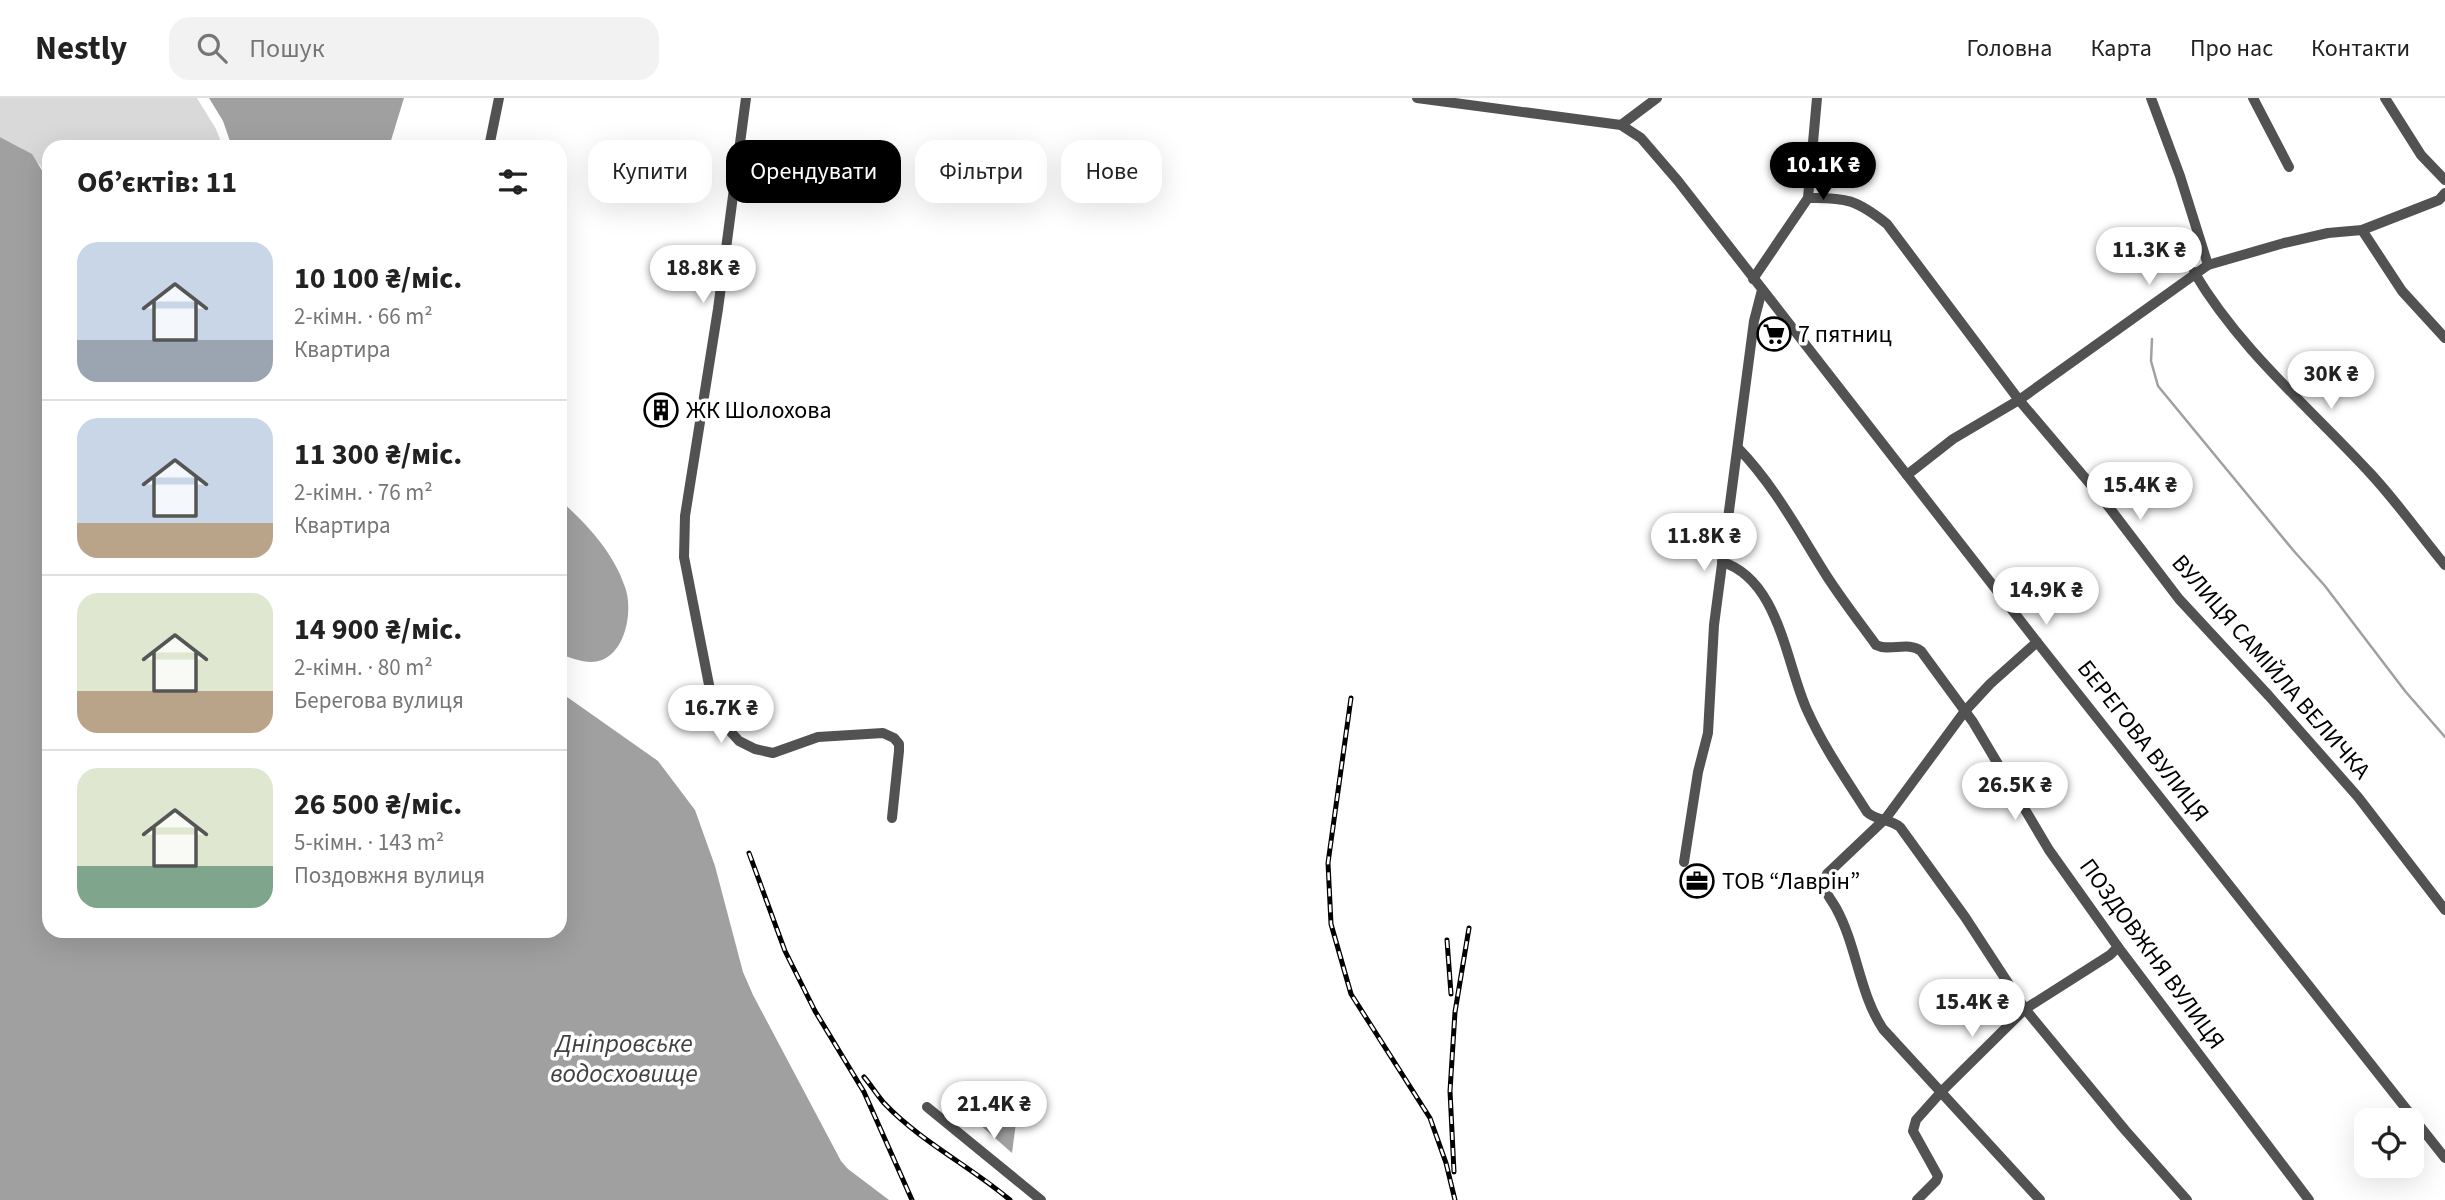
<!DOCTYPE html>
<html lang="uk">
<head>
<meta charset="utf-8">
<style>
  :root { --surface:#fff; --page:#f2f2f2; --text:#222; --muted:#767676; --line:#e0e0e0; --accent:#000 }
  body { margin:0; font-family:"Source Sans 3",sans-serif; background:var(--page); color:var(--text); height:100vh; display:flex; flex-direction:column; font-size:26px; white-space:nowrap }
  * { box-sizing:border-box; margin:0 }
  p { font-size:23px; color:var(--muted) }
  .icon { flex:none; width:38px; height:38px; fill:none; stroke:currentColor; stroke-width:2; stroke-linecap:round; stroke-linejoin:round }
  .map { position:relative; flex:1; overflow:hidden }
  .side { position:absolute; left:42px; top:42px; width:525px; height:798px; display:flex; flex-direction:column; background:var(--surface); border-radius:21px; box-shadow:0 7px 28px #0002 }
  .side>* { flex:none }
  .banner { position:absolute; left:588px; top:42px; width:665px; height:63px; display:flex; gap:14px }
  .controls { position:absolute; left:2354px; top:1010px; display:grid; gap:14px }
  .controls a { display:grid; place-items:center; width:70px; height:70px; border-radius:14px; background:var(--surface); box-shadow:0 7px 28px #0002; font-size:35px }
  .price { position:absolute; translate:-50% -60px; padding:0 16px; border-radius:24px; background:#fff; color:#222; font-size:23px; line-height:46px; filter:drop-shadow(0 2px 4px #0008) }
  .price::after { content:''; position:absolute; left:50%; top:42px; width:21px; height:16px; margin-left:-10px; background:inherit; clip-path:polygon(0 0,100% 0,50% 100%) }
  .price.current { background:var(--accent); color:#fff }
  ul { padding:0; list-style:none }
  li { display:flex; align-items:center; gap:21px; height:175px; padding:0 35px }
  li+li { border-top:2px solid var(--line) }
  li span { display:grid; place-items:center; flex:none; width:196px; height:140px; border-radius:21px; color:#555 }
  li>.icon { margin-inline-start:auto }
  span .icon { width:84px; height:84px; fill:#fffc; stroke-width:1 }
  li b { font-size:30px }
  h2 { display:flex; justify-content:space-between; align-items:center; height:84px; padding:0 35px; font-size:30px }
  .tag { padding:0 24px; border-radius:21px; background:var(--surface); box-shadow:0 7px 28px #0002; font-size:24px; line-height:63px }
  .tag.current { background:var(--accent); color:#fff }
  header { display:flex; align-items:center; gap:42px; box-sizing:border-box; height:98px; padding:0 35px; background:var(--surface); border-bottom:2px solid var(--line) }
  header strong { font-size:33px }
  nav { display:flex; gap:38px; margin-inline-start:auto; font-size:24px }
  .search { width:490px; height:63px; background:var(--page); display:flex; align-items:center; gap:18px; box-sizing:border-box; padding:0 24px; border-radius:21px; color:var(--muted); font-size:26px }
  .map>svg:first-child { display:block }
</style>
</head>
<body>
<header>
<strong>Nestly</strong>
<div class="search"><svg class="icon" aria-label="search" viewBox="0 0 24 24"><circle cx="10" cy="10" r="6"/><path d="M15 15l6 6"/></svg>Пошук</div>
<nav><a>Головна</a><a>Карта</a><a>Про нас</a><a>Контакти</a></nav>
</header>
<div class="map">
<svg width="2445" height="1102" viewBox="0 0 2445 1102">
  <rect width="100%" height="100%" fill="#fff"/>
  <path fill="#d9d9d9" d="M0,0H197L216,31L223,49H49V84L40,67L21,50L0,39Z"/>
  <g fill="#a0a0a0">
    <path d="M209,0H404L389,49H232L223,23Z"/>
    <path d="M0,39L32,56L49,84V833H560V594L658,663L695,712L715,768L743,874L753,897L841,1063L848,1071L889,1102H0Z"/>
    <path d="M560,402C586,425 614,455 625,489C633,510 627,552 602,562C589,567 573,561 560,556Z"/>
    <path d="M962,1011L1017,1017L1012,1055Z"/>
  </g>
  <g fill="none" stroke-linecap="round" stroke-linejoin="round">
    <path stroke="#a0a0a0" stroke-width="2.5" d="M2152,241L2151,263L2158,288L2293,452L2325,488L2405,593L2445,639"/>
    <g stroke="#525252" stroke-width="10">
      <path d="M746,0L718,211L685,418L684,459L711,597L720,622L739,643L755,651L773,655L818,639L883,635L894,640L899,646V653L892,720"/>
      <path d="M1417,0L1621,27L1641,40L1678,83L2037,544L2445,1060"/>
      <path d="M2151,0L2180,78L2208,167"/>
      <path d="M2253,0L2289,69"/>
      <path d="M2385,0L2421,57L2445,82"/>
      <path d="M1621,27L1657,0"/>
      <path d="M489,49L499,0"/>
      <path d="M1808,100C1846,99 1857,102 1887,126L2019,302L2102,400L2179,501L2269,598L2358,699L2445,812"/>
      <path d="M2362,132L2402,193L2445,240"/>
      <path d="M2194,174C2240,252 2310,310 2370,375C2397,404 2420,437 2445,467"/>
      <path d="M1753,181L1808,100L1817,0"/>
      <path d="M1738,350C1775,388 1800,436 1828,480C1843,503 1860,525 1876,547C1890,554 1908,543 1921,553L1973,624L2049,752L2118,849L2309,1102"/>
      <path d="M1907,377L1953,341L2019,302L2208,167L2284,145L2328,135L2362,132L2439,102L2445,95"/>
      <path d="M1722,464C1779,481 1786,566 1807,612C1823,648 1846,681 1867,714C1876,723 1889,720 1900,729L1965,819L2025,911L2125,1032L2187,1102"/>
      <path d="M2037,544L1990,586L1965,613L1886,720L1827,776C1820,790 1829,798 1836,810C1857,848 1859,895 1883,931L2040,1102"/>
      <path d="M1684,764L1698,674L1708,635L1714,527L1754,223L1762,192"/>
      <path d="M927,1009L1041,1102"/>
      <path d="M1917,1102L1936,1083L1938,1078L1913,1033L1916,1022L1942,993L2025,911L2110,857L2118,849"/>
    </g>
    <defs>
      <g id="rail">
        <path d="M1351,600L1328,765L1331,826L1351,896L1430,1020L1446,1065L1455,1102"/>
        <path d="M749,755L785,853L815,913L864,994L912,1102"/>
        <path d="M1447,842L1451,896"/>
        <path d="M864,979C871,987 877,997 884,1005C921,1044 970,1068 1010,1102"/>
        <path d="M1454,1074L1450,993L1455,914L1469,830"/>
      </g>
    </defs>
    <use href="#rail" stroke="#000" stroke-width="5"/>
    <use href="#rail" stroke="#fff" stroke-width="2.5" stroke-dasharray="8" stroke-linecap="butt"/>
  </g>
  <defs>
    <symbol id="supermarket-ring" viewBox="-11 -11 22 22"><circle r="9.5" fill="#fff" stroke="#000" stroke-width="1.5"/><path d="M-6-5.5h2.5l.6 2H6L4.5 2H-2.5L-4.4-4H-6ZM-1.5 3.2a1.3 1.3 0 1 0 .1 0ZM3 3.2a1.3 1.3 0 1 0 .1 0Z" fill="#000"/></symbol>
    <symbol id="building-ring" viewBox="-11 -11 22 22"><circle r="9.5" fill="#fff" stroke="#000" stroke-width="1.5"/><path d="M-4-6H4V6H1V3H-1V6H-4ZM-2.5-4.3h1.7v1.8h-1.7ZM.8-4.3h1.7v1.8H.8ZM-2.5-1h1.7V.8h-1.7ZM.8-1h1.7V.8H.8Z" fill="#000"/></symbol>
    <symbol id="office-ring" viewBox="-11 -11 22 22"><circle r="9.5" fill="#fff" stroke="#000" stroke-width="1.5"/><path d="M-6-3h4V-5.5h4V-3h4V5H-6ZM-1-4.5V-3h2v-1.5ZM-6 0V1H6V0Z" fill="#000"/></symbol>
  </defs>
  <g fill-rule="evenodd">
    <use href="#supermarket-ring" x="1755" y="217" width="38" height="38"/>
    <use href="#building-ring" x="642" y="293" width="38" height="38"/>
    <use href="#office-ring" x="1678" y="764" width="38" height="38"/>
  </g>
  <g text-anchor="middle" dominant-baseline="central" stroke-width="7" stroke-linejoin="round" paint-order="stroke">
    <g font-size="24" fill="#000" stroke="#fff" text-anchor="start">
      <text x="1798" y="236">7 пятниц</text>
      <text x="686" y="312">ЖК Шолохова</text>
      <text x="1722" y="783">ТОВ “Лаврін”</text>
    </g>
    <g font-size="24" fill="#000" stroke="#fff">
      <text transform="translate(2271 569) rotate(49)">ВУЛИЦЯ САМІЙЛА ВЕЛИЧКА</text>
      <text transform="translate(2143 643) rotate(52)">БЕРЕГОВА ВУЛИЦЯ</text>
      <text transform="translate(2152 856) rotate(54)">ПОЗДОВЖНЯ ВУЛИЦЯ</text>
    </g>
    <g font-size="26" font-style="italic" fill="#414141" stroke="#fff">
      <text x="624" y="945">Дніпровське<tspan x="624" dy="30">водосховище</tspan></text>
    </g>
  </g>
</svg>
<div class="controls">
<a><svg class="icon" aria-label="locate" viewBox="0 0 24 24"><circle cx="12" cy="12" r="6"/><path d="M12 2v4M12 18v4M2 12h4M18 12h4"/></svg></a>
</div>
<b class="price current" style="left:1823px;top:104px">10.1K ₴</b>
<b class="price" style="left:2149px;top:189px">11.3K ₴</b>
<b class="price" style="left:703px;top:207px">18.8K ₴</b>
<b class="price" style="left:2331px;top:313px">30K ₴</b>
<b class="price" style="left:2140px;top:424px">15.4K ₴</b>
<b class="price" style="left:1704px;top:475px">11.8K ₴</b>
<b class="price" style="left:2046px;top:529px">14.9K ₴</b>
<b class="price" style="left:721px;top:647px">16.7K ₴</b>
<b class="price" style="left:2015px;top:724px">26.5K ₴</b>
<b class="price" style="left:1972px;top:941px">15.4K ₴</b>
<b class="price" style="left:994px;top:1043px">21.4K ₴</b>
<div class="banner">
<a class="tag">Купити</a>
<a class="tag current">Орендувати</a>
<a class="tag">Фільтри</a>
<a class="tag">Нове</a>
</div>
<section class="side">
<h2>Об’єктів: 11<svg class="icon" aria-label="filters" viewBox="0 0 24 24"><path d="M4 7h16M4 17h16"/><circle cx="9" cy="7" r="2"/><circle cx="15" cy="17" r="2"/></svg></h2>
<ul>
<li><span style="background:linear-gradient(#c9d6e8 70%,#9aa5b1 0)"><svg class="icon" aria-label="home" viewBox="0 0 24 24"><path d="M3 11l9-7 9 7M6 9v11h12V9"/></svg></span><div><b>10 100 ₴/міс.</b><p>2-кімн. · 66 m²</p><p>Квартира</p></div></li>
<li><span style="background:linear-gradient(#c9d6e8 75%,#b9a48a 0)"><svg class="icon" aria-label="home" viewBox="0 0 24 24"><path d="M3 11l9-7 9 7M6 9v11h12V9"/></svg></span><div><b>11 300 ₴/міс.</b><p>2-кімн. · 76 m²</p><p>Квартира</p></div></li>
<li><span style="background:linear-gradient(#dfe7d0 70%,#b9a48a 0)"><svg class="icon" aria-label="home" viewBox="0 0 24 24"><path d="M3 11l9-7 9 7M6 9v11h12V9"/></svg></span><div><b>14 900 ₴/міс.</b><p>2-кімн. · 80 m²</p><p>Берегова вулиця</p></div></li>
<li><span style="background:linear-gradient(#dfe7d0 70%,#7fa58c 0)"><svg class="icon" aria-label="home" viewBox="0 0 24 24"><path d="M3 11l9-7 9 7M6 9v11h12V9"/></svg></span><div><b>26 500 ₴/міс.</b><p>5-кімн. · 143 m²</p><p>Поздовжня вулиця</p></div></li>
</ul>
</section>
</div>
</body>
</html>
